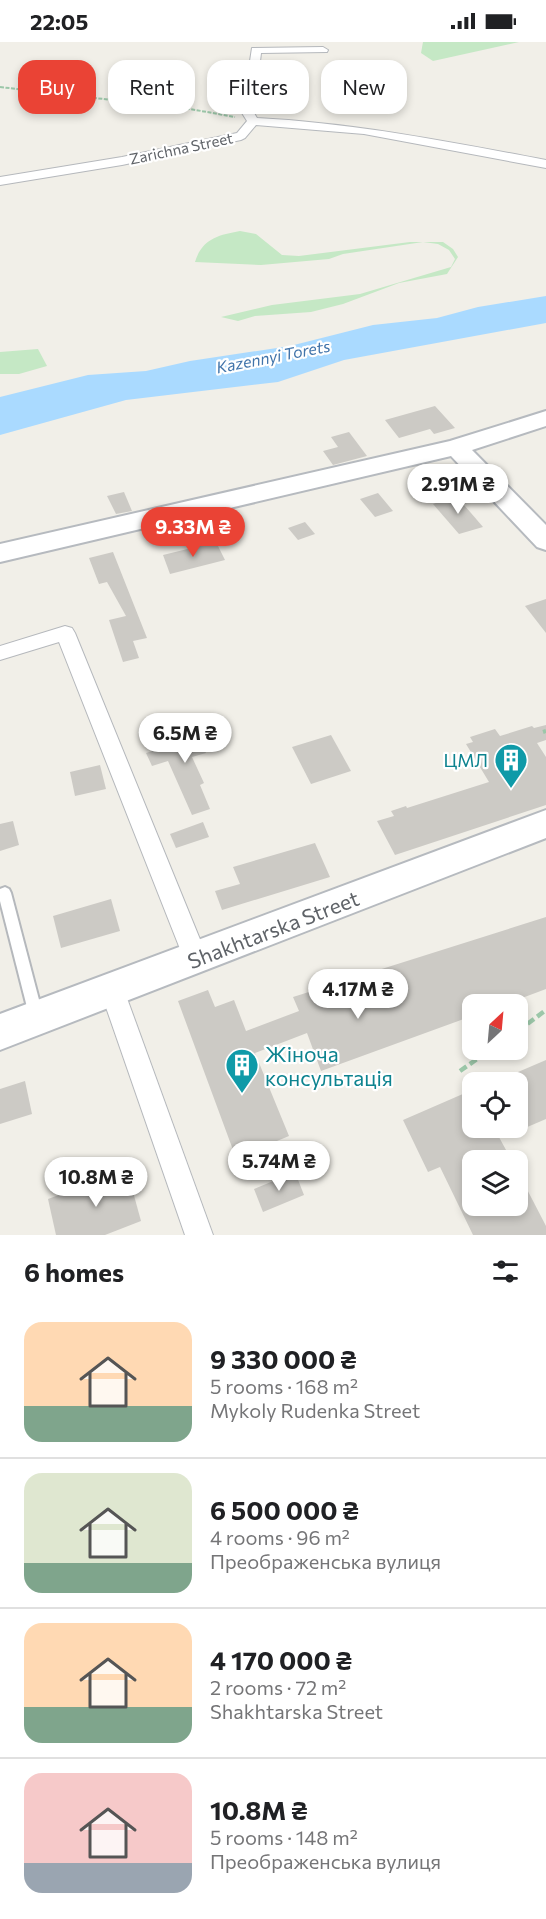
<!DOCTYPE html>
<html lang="en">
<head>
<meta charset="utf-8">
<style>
  :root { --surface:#fff; --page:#f6f6f6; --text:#202124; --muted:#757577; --line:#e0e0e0; --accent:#ea4335 }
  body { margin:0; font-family:Commissioner,sans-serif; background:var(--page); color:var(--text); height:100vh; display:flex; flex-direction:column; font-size:22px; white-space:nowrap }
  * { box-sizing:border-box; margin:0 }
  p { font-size:20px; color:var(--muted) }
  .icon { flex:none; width:33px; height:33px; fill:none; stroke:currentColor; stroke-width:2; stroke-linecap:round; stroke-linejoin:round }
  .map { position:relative; height:1193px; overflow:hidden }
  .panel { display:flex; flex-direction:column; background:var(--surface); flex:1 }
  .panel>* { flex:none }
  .banner { position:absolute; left:18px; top:18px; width:510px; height:54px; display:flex; gap:12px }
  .needle { width:39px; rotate:26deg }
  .fabs { position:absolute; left:462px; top:952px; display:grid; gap:12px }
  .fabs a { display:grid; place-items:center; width:66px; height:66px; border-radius:12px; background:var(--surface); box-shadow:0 3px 9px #0003; font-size:30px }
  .price { position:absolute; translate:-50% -51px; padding:0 14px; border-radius:21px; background:#fff; color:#222; font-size:20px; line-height:39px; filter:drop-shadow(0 2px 3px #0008) }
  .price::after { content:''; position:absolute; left:50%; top:36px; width:18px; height:14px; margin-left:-9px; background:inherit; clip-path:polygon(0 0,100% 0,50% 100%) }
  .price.selected { background:var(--accent); color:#fff }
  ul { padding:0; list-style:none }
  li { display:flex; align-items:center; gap:18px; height:150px; padding:0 24px }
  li+li { border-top:2px solid var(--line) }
  li span { display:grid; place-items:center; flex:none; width:168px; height:120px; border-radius:18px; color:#555 }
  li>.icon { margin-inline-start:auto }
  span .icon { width:72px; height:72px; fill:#fffc; stroke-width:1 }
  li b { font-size:26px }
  h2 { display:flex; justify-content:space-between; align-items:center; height:72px; padding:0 24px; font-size:26px }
  .chip { padding:0 21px; border-radius:18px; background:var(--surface); box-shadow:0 3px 9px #0003; font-size:21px; line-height:54px }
  .chip.selected { background:var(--accent); color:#fff }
  .status { display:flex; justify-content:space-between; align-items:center; height:42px; padding:0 30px; background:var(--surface); direction:ltr }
  .status svg { height:16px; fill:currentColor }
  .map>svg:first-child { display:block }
</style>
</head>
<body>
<div class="status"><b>22:05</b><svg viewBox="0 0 49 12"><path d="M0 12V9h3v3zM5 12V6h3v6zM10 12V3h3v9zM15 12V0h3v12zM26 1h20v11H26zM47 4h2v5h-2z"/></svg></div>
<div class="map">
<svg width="546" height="1193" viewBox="0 0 546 1193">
  <rect width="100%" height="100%" fill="#f1efe8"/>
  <g fill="#c5e8c5">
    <path d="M423,0H519L433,19L421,11Z"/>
    <path d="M240,189L256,192L282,213L299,214L410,200H443L453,207L458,215L447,232L399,241L343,262L311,270L255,274L238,279L221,275L272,263L360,252L451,225L455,217L449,208L438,202L423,200L343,212L329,217L261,223L195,220C202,197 218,193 240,189Z"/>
    <path d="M38,307L47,324L19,332H0V310Z"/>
  </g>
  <path fill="#aadaff" d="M546,254V281L344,318L278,340L126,358L0,393V355L88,333L146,329L190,319L290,304L373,283L437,276L478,265Z"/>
  <g fill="#cccac5">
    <path d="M435,364L455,386L434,392L430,387L399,396L385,378Z"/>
    <path d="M349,390L367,414L333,423L323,409L338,405L331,395Z"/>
    <path d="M124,450L132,469L116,472L107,454Z"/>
    <path d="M378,451L393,469L375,475L360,457Z"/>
    <path d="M456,454L471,471L483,485L459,492L433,462Z"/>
    <path d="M305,480L315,492L298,498L288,486Z"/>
    <path d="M216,500L225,518L170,532L163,513Z"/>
    <path d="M113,510L147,596L133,599L139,616L123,620L109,578L126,574L107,540L99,542L89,516Z"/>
    <path d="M546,557V591L525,564Z"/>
    <path d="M191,678L206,711L192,715L204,741L200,743L210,767L192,773L168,719L152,724L146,711L177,701L170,685Z"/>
    <path d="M546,683V698L537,701L546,715V763L395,813L377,779L394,774L391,769L406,764L407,766L489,740L466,702L473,700L470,695L495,687L500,694L532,684L534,686Z"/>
    <path d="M331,693L351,729L311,742L292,705Z"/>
    <path d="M100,723L106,747L75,754L70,730Z"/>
    <path d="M13,779L19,803L0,809V782Z"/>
    <path d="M203,780L209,795L176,806L170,792Z"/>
    <path d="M315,801L330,835L222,868L215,849L240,842L233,825Z"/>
    <path d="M111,857L120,889L61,906L53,874Z"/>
    <path d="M546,875V947L503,963H472V974L321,1029L307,991L255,1011L289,1094L236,1116L178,959L208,948L215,965L234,958L246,989L299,969L293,955Z"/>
    <path d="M546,1018V1077L518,1089V1030Z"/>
    <path d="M25,1039L32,1072L0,1082V1047Z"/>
    <path d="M472,1048V1086H494L512,1119H472V1164H518V1130L546,1184V1193H473L440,1125L428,1130L403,1078Z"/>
    <path d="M127,1128L141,1179L105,1193H56L48,1157Z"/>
    <path d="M295,1130L304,1153L263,1170L254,1147Z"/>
  </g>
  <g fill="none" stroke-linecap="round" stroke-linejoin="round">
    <defs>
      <path id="lane" d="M5,845L9,847L11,851L43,973L41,978L36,979L31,978L29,973L0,859V847Z"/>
      <g id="street">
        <path d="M323,5L328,8L327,10L261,11L254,71L257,76C355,81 450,100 546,118V126L364,92L256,83L245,96L241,98L122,123L0,143V135L122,115L237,91L247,79L242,71L252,6Z"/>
        <path d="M65,584L72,586L75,591L208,917L205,925L196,928L187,925L184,917L59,600L0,618V604Z"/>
        <path d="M112,936L121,940L124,948L213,1193H185L100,948L103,940Z"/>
      </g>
      <g id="secondary">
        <path d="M546,369V384L472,408L546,483V508L537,505L451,414L0,520V502L450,399Z"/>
        <path d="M546,768V796L0,1008V972Z"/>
      </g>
    </defs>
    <use href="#lane" stroke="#b5b8bc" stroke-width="4"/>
    <use href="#street" stroke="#b5b8bc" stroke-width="2"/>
    <use href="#secondary" stroke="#b6babf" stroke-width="4"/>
    <path stroke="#9cc7a9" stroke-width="2" stroke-dasharray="4 1.5" stroke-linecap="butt" d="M0,45L190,67L235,75"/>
    <path stroke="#9cc7a9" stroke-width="4" stroke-dasharray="6 3" stroke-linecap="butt" d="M543,690L546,689"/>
    <g stroke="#9cc7a9" stroke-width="4.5" stroke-dasharray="8 4" stroke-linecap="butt">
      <path d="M518,989L546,968"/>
      <path d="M460,1029L490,1008"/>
    </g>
    <use href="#lane" fill="#fff" fill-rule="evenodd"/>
    <use href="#street" fill="#fff" fill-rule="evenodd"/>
    <use href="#secondary" fill="#fff" fill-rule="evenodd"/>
  </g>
  <defs>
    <symbol id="building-pin" viewBox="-11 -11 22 30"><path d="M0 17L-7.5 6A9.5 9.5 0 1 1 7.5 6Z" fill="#0f9aa8" stroke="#fff"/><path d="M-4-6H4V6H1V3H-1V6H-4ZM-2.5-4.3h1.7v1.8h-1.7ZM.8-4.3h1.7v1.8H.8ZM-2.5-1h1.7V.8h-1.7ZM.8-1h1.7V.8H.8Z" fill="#fff"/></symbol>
  </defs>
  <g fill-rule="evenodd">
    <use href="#building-pin" x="492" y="699" width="38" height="52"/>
    <use href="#building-pin" x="223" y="1004" width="38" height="52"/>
  </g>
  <g text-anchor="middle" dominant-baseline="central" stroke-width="4.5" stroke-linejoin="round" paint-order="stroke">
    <g font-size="15" fill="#5f6368" stroke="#fff">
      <text transform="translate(181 106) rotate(-12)">Zarichna Street</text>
    </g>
    <g font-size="16" font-style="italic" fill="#4174aa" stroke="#fff">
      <text transform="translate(273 314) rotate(-11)">Kazennyi Torets</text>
    </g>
    <g font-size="18" fill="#0d838f" stroke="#fff" text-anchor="end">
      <text x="488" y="718">ЦМЛ</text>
    </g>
    <g font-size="21" fill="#5f6368" stroke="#fff">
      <text transform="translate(273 887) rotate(-21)">Shakhtarska Street</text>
    </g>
    <g font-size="21" fill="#0d838f" stroke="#fff" text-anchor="start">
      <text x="265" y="1011">Жіноча<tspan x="265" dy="24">консультація</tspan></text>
    </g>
  </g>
</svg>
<div class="fabs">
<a><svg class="needle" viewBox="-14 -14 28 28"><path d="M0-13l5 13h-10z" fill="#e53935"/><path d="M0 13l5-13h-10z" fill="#757577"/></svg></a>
<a><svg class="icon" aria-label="locate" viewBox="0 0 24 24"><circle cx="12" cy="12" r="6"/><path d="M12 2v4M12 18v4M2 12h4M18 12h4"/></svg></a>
<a><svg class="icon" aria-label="layers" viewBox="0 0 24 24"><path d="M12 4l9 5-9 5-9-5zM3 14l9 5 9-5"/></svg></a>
</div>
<b class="price" style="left:458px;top:473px">2.91M ₴</b>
<b class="price selected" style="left:193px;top:516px">9.33M ₴</b>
<b class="price" style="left:185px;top:722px">6.5M ₴</b>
<b class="price" style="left:358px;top:978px">4.17M ₴</b>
<b class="price" style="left:279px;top:1150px">5.74M ₴</b>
<b class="price" style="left:96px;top:1166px">10.8M ₴</b>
<div class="banner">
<a class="chip selected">Buy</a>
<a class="chip">Rent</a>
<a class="chip">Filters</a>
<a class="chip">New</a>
</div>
</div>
<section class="panel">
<h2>6 homes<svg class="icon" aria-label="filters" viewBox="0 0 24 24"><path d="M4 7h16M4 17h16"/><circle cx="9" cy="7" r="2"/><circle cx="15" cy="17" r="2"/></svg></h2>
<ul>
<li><span style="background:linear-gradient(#ffd9b3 70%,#7fa58c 0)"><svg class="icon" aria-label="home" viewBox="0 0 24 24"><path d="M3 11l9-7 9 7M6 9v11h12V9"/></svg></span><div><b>9 330 000 ₴</b><p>5 rooms · 168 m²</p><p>Mykoly Rudenka Street</p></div></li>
<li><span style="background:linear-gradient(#dfe7d0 75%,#7fa58c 0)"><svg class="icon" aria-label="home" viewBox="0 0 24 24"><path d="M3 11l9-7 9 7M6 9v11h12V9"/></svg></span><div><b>6 500 000 ₴</b><p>4 rooms · 96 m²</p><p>Преображенська вулиця</p></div></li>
<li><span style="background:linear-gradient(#ffd9b3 70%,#7fa58c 0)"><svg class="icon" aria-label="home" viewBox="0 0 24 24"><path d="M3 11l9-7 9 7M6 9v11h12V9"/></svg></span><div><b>4 170 000 ₴</b><p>2 rooms · 72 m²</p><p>Shakhtarska Street</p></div></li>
<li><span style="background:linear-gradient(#f6c9c9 75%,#9aa5b1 0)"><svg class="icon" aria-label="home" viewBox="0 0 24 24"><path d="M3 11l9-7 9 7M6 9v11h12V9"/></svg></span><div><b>10.8M ₴</b><p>5 rooms · 148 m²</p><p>Преображенська вулиця</p></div></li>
</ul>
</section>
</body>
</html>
